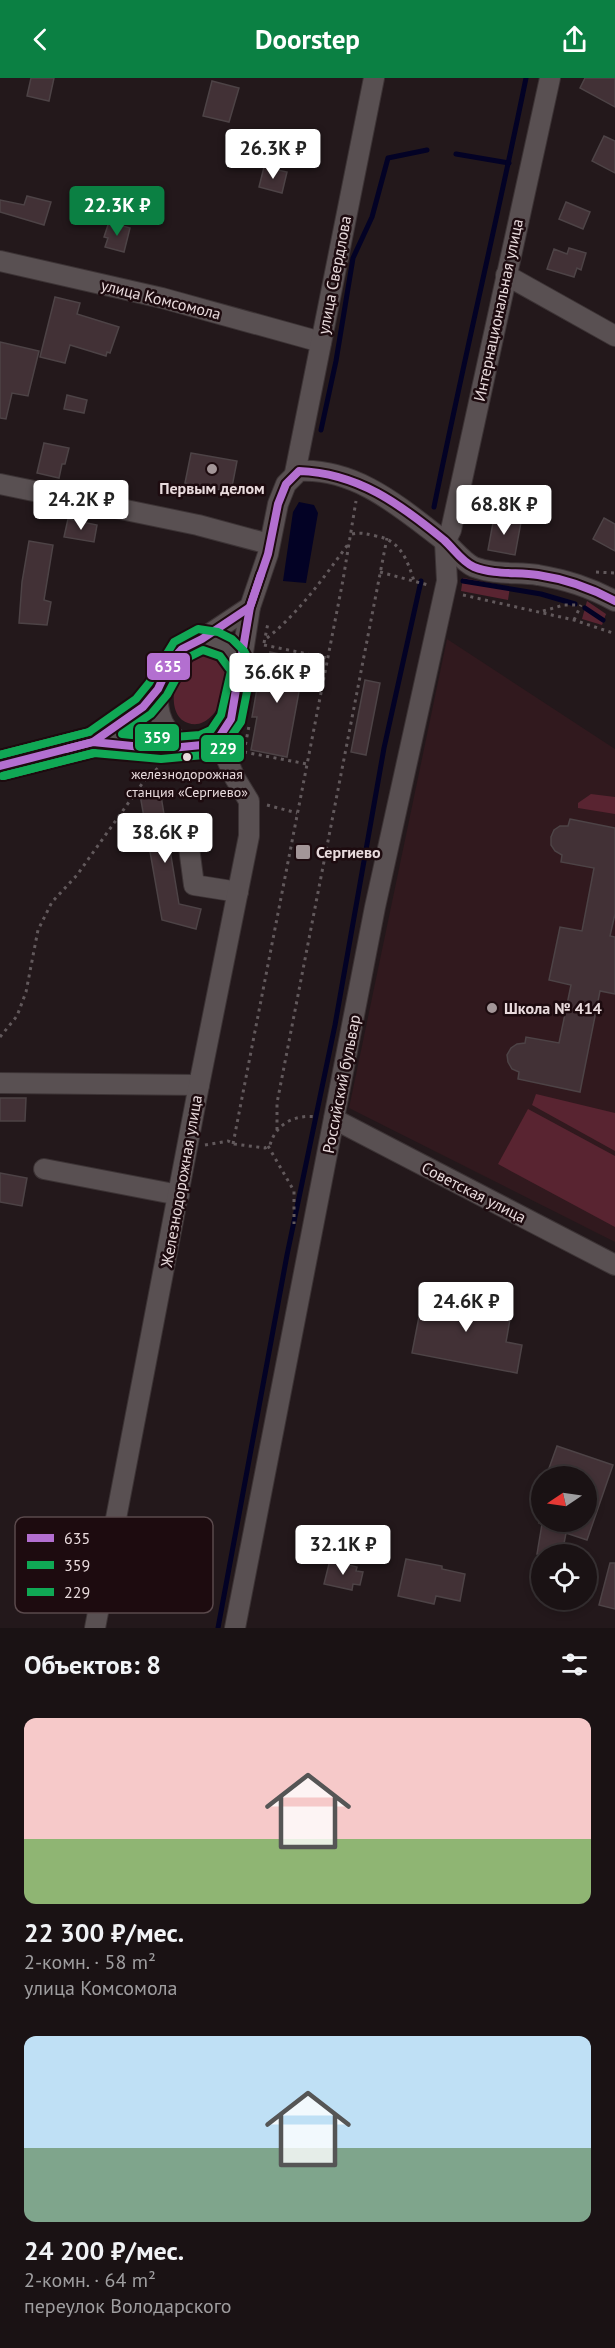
<!DOCTYPE html>
<html lang="ru">
<head>
<meta charset="utf-8">
<style>
  :root { --surface:#1a1214; --page:#231b1d; --text:#f1f3f6; --muted:#9f9ea0; --line:#383234; --accent:#0b8043 }
  body { margin:0; font-family:"PT Sans",sans-serif; background:var(--page); color:var(--text); height:100vh; display:flex; flex-direction:column; font-size:22px; white-space:nowrap }
  * { box-sizing:border-box; margin:0 }
  p { font-size:20px; color:var(--muted) }
  .icon { flex:none; width:33px; height:33px; fill:none; stroke:currentColor; stroke-width:2; stroke-linecap:round; stroke-linejoin:round }
  .map { position:relative; height:1550px; overflow:hidden }
  .drawer { display:flex; flex-direction:column; background:var(--surface); flex:1 }
  .drawer>* { flex:none }
  .needle { width:39px; rotate:257deg }
  .controls { position:absolute; left:531px; top:1388px; display:grid; gap:12px }
  .controls a { display:grid; place-items:center; width:66px; height:66px; border-radius:50%; background:var(--surface); box-shadow:0 3px 9px #0003,0 0 0 2px var(--line); font-size:30px }
  .price { position:absolute; translate:-50% -51px; padding:0 14px; border-radius:6px; background:#fff; color:#222; font-size:20px; line-height:39px; filter:drop-shadow(0 2px 3px #0008) }
  .price::after { content:''; position:absolute; left:50%; top:36px; width:18px; height:14px; margin-left:-9px; background:inherit; clip-path:polygon(0 0,100% 0,50% 100%) }
  .price.on { background:var(--accent); color:#fff }
  ul { padding:0; list-style:none }
  li { display:grid; align-content:center; gap:12px; height:318px; padding:0 24px }
  li span { display:grid; place-items:center; height:186px; border-radius:12px; color:#555 }
  li>.icon { margin-inline-start:auto }
  span .icon { width:108px; height:108px; fill:#fffc; stroke-width:1 }
  li b { font-size:26px }
  h2 { display:flex; justify-content:space-between; align-items:center; height:72px; padding:0 24px; font-size:26px }
  header { display:flex; justify-content:space-between; align-items:center; height:78px; padding:0 24px; background:var(--accent); color:#fff; font-size:27px; font-weight:700 }
  .map>svg:first-child { display:block }
</style>
</head>
<body>
<header><svg class="icon" aria-label="back" viewBox="0 0 24 24"><path d="M15 5l-7 7 7 7"/></svg>Doorstep<svg class="icon" aria-label="share" viewBox="0 0 24 24"><path d="M12 15V3M7 8l5-5 5 5M5 13v7h14v-7"/></svg></header>
<div class="map">
<svg width="615" height="1550" viewBox="0 0 615 1550">
  <rect width="100%" height="100%" fill="#23181b"/>
  <path fill="#31191e" d="M447,561L615,671V1164L349,1030Z"/>
  <g fill="#592431">
    <path d="M463,500L510,509L508,522L461,513Z"/>
    <path d="M587,523L606,536L602,547L582,541Z"/>
    <path d="M211,573C215,575 220,577 222,581C236,599 217,655 188,645C162,636 176,583 197,575C201,573 207,573 211,573Z"/>
    <path d="M591,716L615,719V736L578,730V725Z"/>
    <path d="M536,1016L615,1035V1073L532,1027Z"/>
    <path d="M528,1031L615,1078V1149L498,1086Z"/>
  </g>
  <path fill="#030225" d="M299,424L314,427L318,435L306,505L283,503L293,434Z"/>
  <g fill="none" stroke-linecap="round" stroke-linejoin="round">
    <g stroke="#030225" stroke-width="5">
      <path d="M456,76L509,85"/>
      <path d="M321,352L336,283L353,180L372,139L388,80L427,72"/>
      <path d="M434,429C463,285 497,143 526,0"/>
      <path d="M463,503L541,516L575,526"/>
      <path d="M585,530L603,542"/>
      <path d="M218,1550L287,1177L335,947L384,670L421,503"/>
    </g>
  </g>
  <g fill="#423136" stroke="#4d4346" stroke-width="1.5">
    <path d="M31,0H54L49,23L27,18Z"/>
    <path d="M585,0H615V29L580,10Z"/>
    <path d="M212,3L239,10L229,44L203,38Z"/>
    <path d="M604,58L615,63V95L592,83Z"/>
    <path d="M264,89L287,94L282,115L259,109Z"/>
    <path d="M27,118L51,124L44,147L0,134V122L24,127Z"/>
    <path d="M566,124L590,134L583,151L559,141Z"/>
    <path d="M109,144L130,150L124,174L105,169L108,160L104,159Z"/>
    <path d="M569,170L586,175L581,192L577,190L574,199L547,191L554,171L567,176Z"/>
    <path d="M55,219L80,225L77,236L119,249L110,275L107,274L106,278L70,267L65,285L40,279Z"/>
    <path d="M0,264L39,273L28,318L12,315L6,341L0,340Z"/>
    <path d="M67,317L87,322L84,335L64,331Z"/>
    <path d="M44,365L69,370L65,386H62L59,400L37,395Z"/>
    <path d="M191,375L237,383L231,414L185,405Z"/>
    <path d="M494,439L521,444L515,477L488,472Z"/>
    <path d="M604,440L615,446V473L593,461Z"/>
    <path d="M68,441L97,447L94,464L64,459Z"/>
    <path d="M29,463L53,467L44,522L51,524L47,547L19,545L22,504Z"/>
    <path d="M270,574L305,581L287,679L251,672L257,639H252L258,605L263,606Z"/>
    <path d="M365,602L380,605L366,677L351,674Z"/>
    <path d="M139,711L161,718L179,826L201,831L196,851L162,842Z"/>
    <path d="M570,741L615,750V836L610,858L615,859V916L600,913L580,1014L518,1001L519,994L512,991L508,984L507,977L511,970L517,966L525,965L526,959L559,965L571,907L549,902L560,849L582,853L594,790L561,784L562,777L555,773L551,767V759L554,752L560,748H568Z"/>
    <path d="M0,1020H26L25,1043H0Z"/>
    <path d="M0,1095L27,1100L22,1128L0,1124Z"/>
    <path d="M424,1213L512,1230L506,1264L522,1267L517,1295L412,1275Z"/>
    <path d="M557,1368L613,1387L587,1462L566,1455L562,1476H537L542,1446L539,1445V1443H586V1398H563L548,1393Z"/>
    <path d="M406,1481L442,1488V1491L465,1496L460,1523L436,1518L434,1526L398,1518Z"/>
    <path d="M330,1482L357,1489L356,1493L363,1494L360,1507L353,1506L352,1512L324,1506Z"/>
    <path d="M610,1485H615V1531L599,1527Z"/>
  </g>
  <g fill="none" stroke-linecap="round" stroke-linejoin="round">
    <defs>
      <g id="minor">
        <path d="M0,183L162,220L321,264"/>
        <path d="M506,197L615,258"/>
        <path d="M295,395L374,0"/>
        <path d="M0,406L198,447L269,466"/>
        <path d="M202,561C221,565 232,573 242,591"/>
        <path d="M158,611C156,638 164,654 186,669"/>
        <path d="M218,661L231,641L236,620L250,529L268,476L278,426L286,406L299,393C356,390 400,429 443,462C453,470 463,484 474,489C495,497 517,494 538,497C567,502 589,509 615,523"/>
        <path d="M93,664C135,669 177,675 218,661"/>
        <path d="M0,688L93,664L143,629L158,611L171,583L182,571L202,561L250,529"/>
        <path d="M186,747L194,807L238,814"/>
        <path d="M0,1005L199,1007"/>
        <path d="M334,1041L615,1187"/>
        <path d="M44,1091L179,1117"/>
        <path d="M95,1550L199,1007L249,758V723L235,700L218,661"/>
        <path d="M235,1550L375,829L447,503L445,464L451,452L550,0"/>
      </g>
    </defs>
    <use href="#minor" stroke="#3c3335" stroke-width="22"/>
    <g stroke="#62595c" stroke-width="3" stroke-dasharray="3 4.5" stroke-linecap="butt">
      <path d="M352,456C361,454 367,456 376,458C400,462 407,481 414,503"/>
      <path d="M380,494L428,507"/>
      <path d="M596,494L615,495"/>
      <path d="M463,517L574,542L613,555"/>
      <path d="M543,533L564,527H578"/>
      <path d="M574,542L581,527"/>
      <path d="M267,560C300,534 324,499 349,465"/>
      <path d="M264,565L268,545"/>
      <path d="M264,567L327,580"/>
      <path d="M244,674L249,648"/>
      <path d="M244,674L307,686"/>
      <path d="M267,727L297,735"/>
      <path d="M0,959L17,938L26,914L38,852L52,824L77,797L144,703L159,689"/>
      <path d="M277,1052V1025L387,460"/>
      <path d="M233,1066L343,502L356,423"/>
      <path d="M205,1067L228,1063L234,1066L265,1070L270,1067C276,1045 296,1036 317,1039"/>
      <path d="M268,1068L294,1113V1146"/>
    </g>
    <use href="#minor" stroke="#595052" stroke-width="20"/>
    <defs>
      <g id="bus-1">
        <path d="M66,671L93,664L143,629L158,611L171,583L182,571L202,561L250,529L261,496"/>
        <path d="M0,688L93,664L161,671L202,667L218,661L231,641L250,529L268,476L278,426L286,406L299,393C358,395 400,426 444,462C454,471 462,484 474,489C494,497 517,494 538,497C565,501 591,510 615,523"/>
      </g>
      <g id="bus-2">
        <path d="M203,572L220,578L231,593L221,637L211,652L200,657L161,660L122,656L151,636L167,617L185,584L189,579Z"/>
        <path d="M0,677L89,654"/>
        <path d="M3,698L94,675"/>
      </g>
      <path id="bus-3" d="M0,677L89,654L136,621L149,605L174,564L198,551L218,554L232,561L244,573L252,588L241,644L223,670L204,677L161,681L94,675L3,698"/>
    </defs>
    <use href="#bus-1" stroke="#1d0b0f" stroke-width="12"/>
    <use href="#bus-2" stroke="#1d0b0f" stroke-width="12"/>
    <use href="#bus-3" stroke="#1d0b0f" stroke-width="12"/>
    <use href="#bus-1" stroke="#b36fd0" stroke-width="8"/>
    <use href="#bus-2" stroke="#10a855" stroke-width="8"/>
    <use href="#bus-3" stroke="#10a855" stroke-width="8"/>
  </g>
  <g fill="#a39698" stroke="#1d0b0f" stroke-width="2">
    <circle cx="212" cy="391" r="6"/>
    <rect x="295" y="766" width="16" height="16" rx="3"/>
    <circle cx="492" cy="930" r="6"/>
  </g>
  <circle fill="#e8dadc" stroke="#1d0b0f" stroke-width="2" cx="187" cy="679" r="5"/>
  <g text-anchor="middle" dominant-baseline="central" stroke-width="5" stroke-linejoin="round" paint-order="stroke">
    <g font-size="14" fill="#e8dadc" stroke="#1d0b0f">
      <text x="187" y="696">железнодорожная<tspan x="187" dy="18">станция «Сергиево»</tspan></text>
    </g>
    <g font-size="16" fill="#e8dadc" stroke="#1d0b0f">
      <text transform="translate(334 197) rotate(-79)">улица Свердлова</text>
      <text transform="translate(161 221) rotate(14)">улица Комсомола</text>
      <text transform="translate(498 232) rotate(-78)">Интернациональная улица</text>
      <text transform="translate(341 1006) rotate(-79)">Российский бульвар</text>
      <text transform="translate(181 1103) rotate(-80)">Железнодорожная улица</text>
      <text transform="translate(474 1114) rotate(27)">Советская улица</text>
    </g>
    <g font-size="16" font-weight="bold" fill="#e8dadc" stroke="#1d0b0f" text-anchor="start">
      <text x="212" y="410" text-anchor="middle">Первым делом</text>
      <text x="316" y="774">Сергиево</text>
      <text x="504" y="930">Школа № 414</text>
    </g>
  </g>
  <rect x="15" y="1439" width="198" height="96" rx="9" fill="#1d0b0f" stroke="#5a494c" stroke-width="1.5"/>
  <rect x="27" y="1456" width="27" height="8" fill="#b36fd0"/>
  <rect x="27" y="1483" width="27" height="8" fill="#10a855"/>
  <rect x="27" y="1510" width="27" height="8" fill="#10a855"/>
  <g font-size="16" fill="#e8dadc">
    <text x="64" y="1466">635</text>
    <text x="64" y="1493">359</text>
    <text x="64" y="1520">229</text>
  </g>
  <g stroke="#1d0b0f" stroke-width="2">
    <rect x="146" y="574" width="45" height="29" rx="6" fill="#b36fd0"/>
    <rect x="134" y="645" width="46" height="29" rx="6" fill="#10a855"/>
    <rect x="200" y="656" width="45" height="29" rx="6" fill="#10a855"/>
  </g>
  <g font-size="16" text-anchor="middle" font-weight="bold" fill="#fff">
    <text x="168" y="594">635</text>
    <text x="157" y="665">359</text>
    <text x="223" y="676">229</text>
  </g>
</svg>
<div class="controls">
<a><svg class="needle" viewBox="-14 -14 28 28"><path d="M0-13l5 13h-10z" fill="#e53935"/><path d="M0 13l5-13h-10z" fill="#9f9ea0"/></svg></a>
<a><svg class="icon" aria-label="locate" viewBox="0 0 24 24"><circle cx="12" cy="12" r="6"/><path d="M12 2v4M12 18v4M2 12h4M18 12h4"/></svg></a>
</div>
<b class="price" style="left:273px;top:102px">26.3K ₽</b>
<b class="price on" style="left:117px;top:159px">22.3K ₽</b>
<b class="price" style="left:81px;top:453px">24.2K ₽</b>
<b class="price" style="left:504px;top:458px">68.8K ₽</b>
<b class="price" style="left:277px;top:626px">36.6K ₽</b>
<b class="price" style="left:165px;top:786px">38.6K ₽</b>
<b class="price" style="left:466px;top:1255px">24.6K ₽</b>
<b class="price" style="left:343px;top:1498px">32.1K ₽</b>
</div>
<section class="drawer">
<h2>Объектов: 8<svg class="icon" aria-label="filters" viewBox="0 0 24 24"><path d="M4 7h16M4 17h16"/><circle cx="9" cy="7" r="2"/><circle cx="15" cy="17" r="2"/></svg></h2>
<ul>
<li><span style="background:linear-gradient(#f6c9c9 65%,#8fb573 0)"><svg class="icon" aria-label="home" viewBox="0 0 24 24"><path d="M3 11l9-7 9 7M6 9v11h12V9"/></svg></span><div><b>22 300 ₽/мес.</b><p>2-комн. · 58 m²</p><p>улица Комсомола</p></div></li>
<li><span style="background:linear-gradient(#bfe0f5 60%,#7fa58c 0)"><svg class="icon" aria-label="home" viewBox="0 0 24 24"><path d="M3 11l9-7 9 7M6 9v11h12V9"/></svg></span><div><b>24 200 ₽/мес.</b><p>2-комн. · 64 m²</p><p>переулок Володарского</p></div></li>
</ul>
</section>
</body>
</html>
